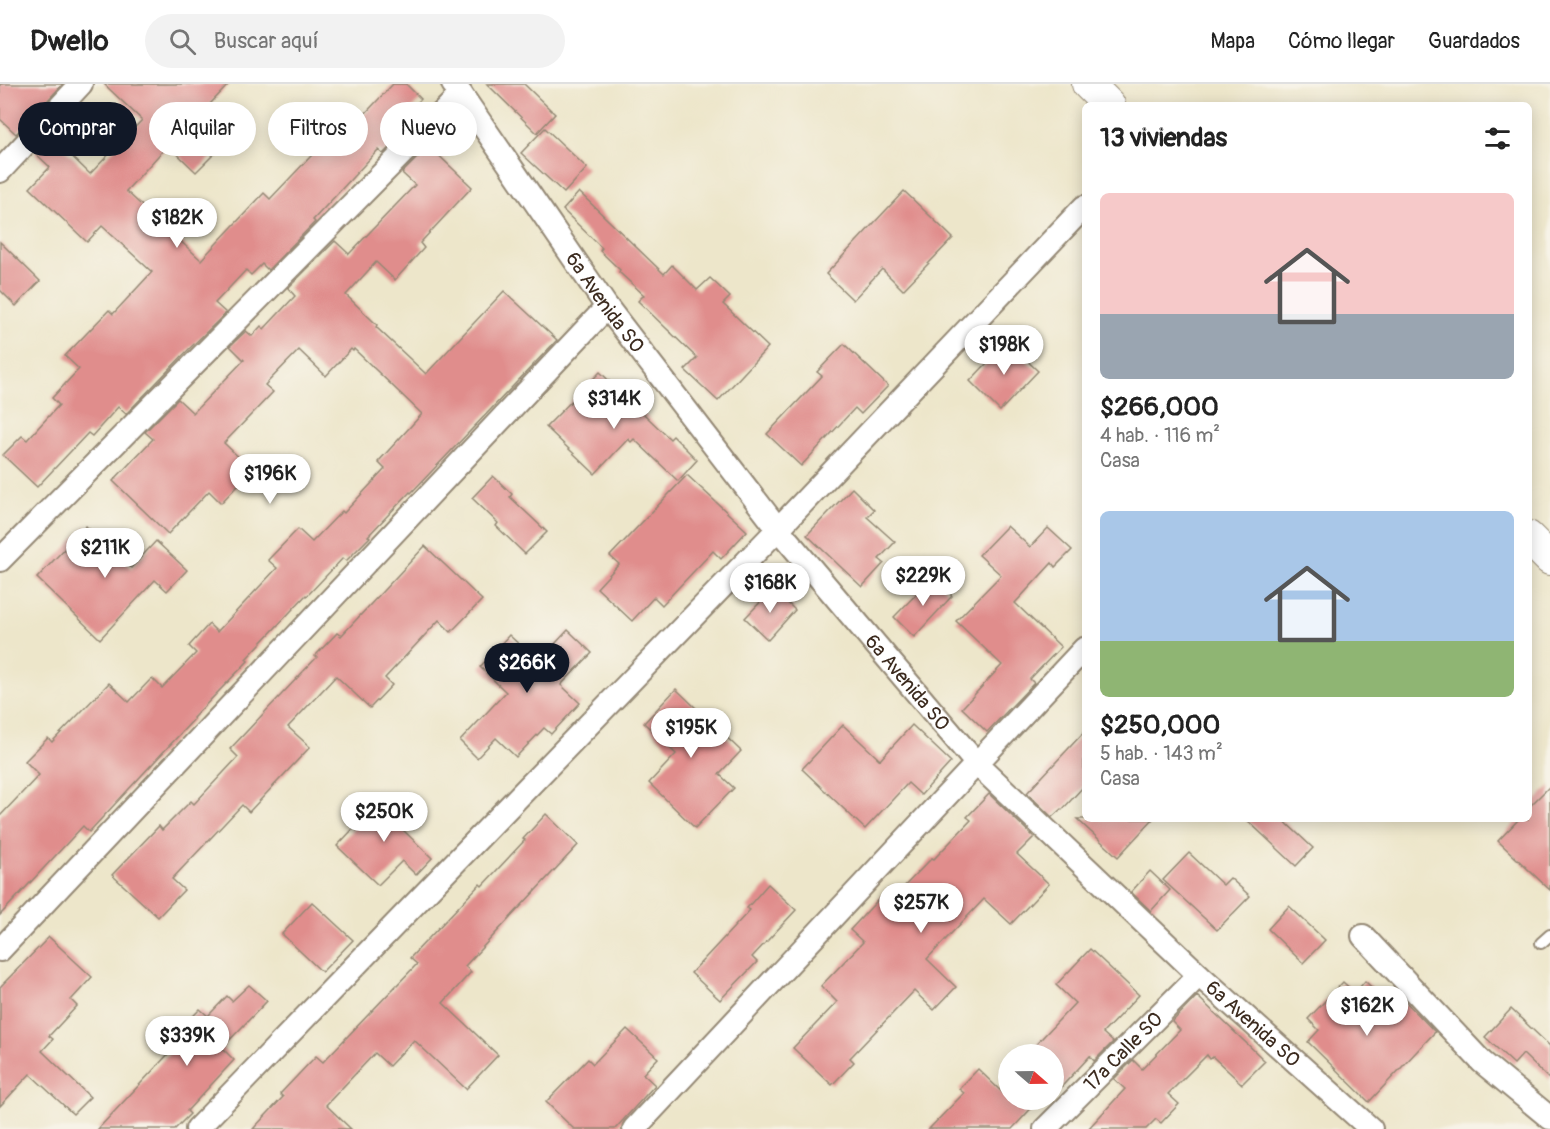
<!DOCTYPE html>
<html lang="es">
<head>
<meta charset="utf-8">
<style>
  :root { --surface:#fff; --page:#f2f2f2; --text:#222; --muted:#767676; --line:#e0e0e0; --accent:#111827 }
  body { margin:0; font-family:Pangolin,sans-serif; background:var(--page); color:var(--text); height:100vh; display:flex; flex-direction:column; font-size:22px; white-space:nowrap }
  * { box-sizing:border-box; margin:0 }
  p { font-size:20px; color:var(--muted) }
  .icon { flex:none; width:33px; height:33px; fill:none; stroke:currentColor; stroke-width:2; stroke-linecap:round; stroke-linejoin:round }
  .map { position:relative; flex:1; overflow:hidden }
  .panel { position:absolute; left:1082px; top:18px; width:450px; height:720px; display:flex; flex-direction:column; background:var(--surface); border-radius:9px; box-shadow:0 3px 15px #0003 }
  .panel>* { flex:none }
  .hud { position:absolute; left:18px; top:18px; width:570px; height:54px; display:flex; gap:12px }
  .needle { width:39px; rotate:110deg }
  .tools { position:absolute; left:998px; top:960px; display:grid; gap:12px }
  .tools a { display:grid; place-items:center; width:66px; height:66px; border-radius:50%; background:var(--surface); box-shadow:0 3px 15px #0003; font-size:30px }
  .price { position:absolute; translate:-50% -51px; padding:0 14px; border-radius:21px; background:#fff; color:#222; font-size:20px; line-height:39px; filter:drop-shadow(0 2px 3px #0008) }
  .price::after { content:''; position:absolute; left:50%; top:36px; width:18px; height:14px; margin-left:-9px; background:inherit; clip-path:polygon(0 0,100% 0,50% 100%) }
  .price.on { background:var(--accent); color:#fff }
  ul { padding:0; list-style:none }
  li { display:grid; align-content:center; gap:12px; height:318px; padding:0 18px }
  li span { display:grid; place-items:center; height:186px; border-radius:9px; color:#555 }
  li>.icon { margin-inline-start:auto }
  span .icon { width:108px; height:108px; fill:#fffc; stroke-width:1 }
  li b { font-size:26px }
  h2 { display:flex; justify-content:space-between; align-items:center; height:72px; padding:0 18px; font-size:26px }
  .chip { padding:0 21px; border-radius:27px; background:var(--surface); box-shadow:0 3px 15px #0003; font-size:21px; line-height:54px }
  .chip.on { background:var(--accent); color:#fff }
  header { display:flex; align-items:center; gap:36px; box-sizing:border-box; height:84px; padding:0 30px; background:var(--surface); border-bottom:2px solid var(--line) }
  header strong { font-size:28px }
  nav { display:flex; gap:33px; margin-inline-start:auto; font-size:21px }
  .search { width:420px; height:54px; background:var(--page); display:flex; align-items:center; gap:15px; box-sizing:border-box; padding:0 21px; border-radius:33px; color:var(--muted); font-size:22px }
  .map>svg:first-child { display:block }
</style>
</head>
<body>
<header>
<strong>Dwello</strong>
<div class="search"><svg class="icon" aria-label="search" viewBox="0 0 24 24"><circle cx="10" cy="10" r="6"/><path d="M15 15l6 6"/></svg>Buscar aquí</div>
<nav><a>Mapa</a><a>Cómo llegar</a><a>Guardados</a></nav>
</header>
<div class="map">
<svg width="1550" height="1045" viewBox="0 0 1550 1045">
  <rect width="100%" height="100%" fill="#f7f3e8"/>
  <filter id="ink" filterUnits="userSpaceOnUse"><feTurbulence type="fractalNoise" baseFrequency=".0167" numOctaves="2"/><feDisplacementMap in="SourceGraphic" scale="12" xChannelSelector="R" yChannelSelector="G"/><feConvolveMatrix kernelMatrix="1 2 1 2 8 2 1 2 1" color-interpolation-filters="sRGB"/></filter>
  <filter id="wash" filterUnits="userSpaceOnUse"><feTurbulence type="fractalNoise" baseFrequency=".008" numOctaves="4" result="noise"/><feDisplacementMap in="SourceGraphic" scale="24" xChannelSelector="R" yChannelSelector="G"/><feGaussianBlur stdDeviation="1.35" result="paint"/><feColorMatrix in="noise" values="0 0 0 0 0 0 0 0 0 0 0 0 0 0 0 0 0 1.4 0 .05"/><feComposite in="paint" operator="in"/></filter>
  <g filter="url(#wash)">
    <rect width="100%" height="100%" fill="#ede6ca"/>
    <g id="blocks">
      <g fill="#e08d8c">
        <path d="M0,0H63L16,50L0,35Z"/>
        <path d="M104,0H229L191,40L218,66L196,88L168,61L126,107L201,176L264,109L270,115L332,50L322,41L343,19L360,35L393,0H406L421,15L401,36L409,43L383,70L378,66L313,136L315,138L268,186L262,180L251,191L246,186L215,219L226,229L189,265L126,330L118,323L92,352L88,349L37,403L3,371L22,352L27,356L59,321L52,314L79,285L65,272L109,226L113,230L152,188L102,142L87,158L30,104L50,83L35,69L51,52L90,90L142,36Z"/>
        <path d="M487,0H524L555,30L537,49Z"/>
        <path d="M545,44L587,84L564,109L521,69Z"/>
        <path d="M429,62L472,103L420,159L424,164L395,196L376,178L346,211L377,241L376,243L426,290L504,207L557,256L411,409L410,408L368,452L370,453L346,477L343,474L307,512L306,511L246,575L248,577L193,634L194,635L89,748L83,742L0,831V732L39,691L25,677L48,654L52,658L109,599L129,618L152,594L162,604L196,569L189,562L209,540L217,548L277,484L268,476L298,445L312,458L342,427L344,429L385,385L378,378L422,330L354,265L353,267L351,265L326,292L299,266L265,301L273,308L224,359L252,386L221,419L209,407L168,450L113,397L151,357L153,355L145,348L178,315L193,329L244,276L230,262L246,247L252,252L261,242L264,245L295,212L288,204L335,157L349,170L415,101L402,89Z"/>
        <path d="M904,107L953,154L903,206L882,185L853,216L826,190Z"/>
        <path d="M579,108L664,190L672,181L697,206L710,194L730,213L723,220L768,263L718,317L685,286L697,274L638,217L644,211L619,188L620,186L600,167L602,164L563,126Z"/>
        <path d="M0,158L40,197L16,222L0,206Z"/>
        <path d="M1007,258L1038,287L1000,327L970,297Z"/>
        <path d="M844,260L888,302L861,330L855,324L801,382L767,350L822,292L817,288Z"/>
        <path d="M600,288L670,355L673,352L697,376L678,397L634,355L631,358L628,355L595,390L546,343Z"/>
        <path d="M687,391L747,447L721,475L713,467L662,521L654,513L632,537L597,504L619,480L610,472Z"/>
        <path d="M493,392L512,410L510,413L547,448L525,470L496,442L498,439L472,414Z"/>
        <path d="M852,404L874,426L867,433L895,458L879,475L884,479L862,503L807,451Z"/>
        <path d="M86,442L131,484L156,457L187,486L167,507L155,496L100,555L37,494Z"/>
        <path d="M1007,442L1030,463L1048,444L1072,466L1055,483L1052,479L1015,519L1061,563L1030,595L1034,599L987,648L962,624L1002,581L956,537L1001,491L979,471Z"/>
        <path d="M425,462L482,516L451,548L439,536L385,594L392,601L370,624L336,592L288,643L310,663L249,728L242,721L172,795L184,806L158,833L112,791L159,742L162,746L191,717L194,720L238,673L230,665L317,573L315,572L337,549L341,552Z"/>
        <path d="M933,493L952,512L914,553L894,533Z"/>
        <path d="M773,505L795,526L768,556L745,534Z"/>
        <path d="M568,546L592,569L561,601L580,619L551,650L544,644L516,673L496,654L477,674L460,657L506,608L480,583L509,551L538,578Z"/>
        <path d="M676,605L741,667L719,690L734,704L695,744L649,699L676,670L644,639Z"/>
        <path d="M843,641L880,676L912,641L951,678L921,711L908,699L865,745L802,685Z"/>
        <path d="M1084,648V702L1062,726L1061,725L1052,733L1027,709Z"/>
        <path d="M1550,702V806L1498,757L1519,735H1528V724Z"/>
        <path d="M989,710L1034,753L1017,770L1049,800L1011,840L984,815L927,875L956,903L934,926L914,907L850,974L854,978L832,1001L793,964L837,918L821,902L863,858L850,846L888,805L895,812L932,774L934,775L971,736L967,733Z"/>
        <path d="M385,711L411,735L402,745L432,774L416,791L402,777L378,801L337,762Z"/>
        <path d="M546,730L578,761L465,882L471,888L443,919L498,971L466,1005L414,956L389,982L375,969L326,1021L351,1045H253L283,1013L280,1010L316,972L323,978L417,880L410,874L480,800L482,802L525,756L523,755Z"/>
        <path d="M1077,735H1153L1118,773Z"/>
        <path d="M1246,735H1282L1313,764L1296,782Z"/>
        <path d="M1189,769L1223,801L1230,794L1250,812L1217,846L1163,796Z"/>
        <path d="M1150,787L1170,806L1151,827L1131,808Z"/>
        <path d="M768,800L796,826L752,873L757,878L720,916L691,889L750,826L747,824Z"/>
        <path d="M312,818L353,856L322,888L282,850Z"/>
        <path d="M1289,822L1325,856L1303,879L1268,845Z"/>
        <path d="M49,853L92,893L71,916L77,922L49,952L53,955L42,967L90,1013L73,1030L30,990L0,1022V903Z"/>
        <path d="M1090,865L1139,911L1103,949L1113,958L1094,977L1090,972L1053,1012V970H1027L1075,919L1056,901Z"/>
        <path d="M1365,897L1397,928L1406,918L1435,948L1369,1018L1308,958L1319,946L1308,935L1343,898L1355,909Z"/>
        <path d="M249,901L267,917L222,964L234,976L187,1027L190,1030L175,1045H98L172,966L166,960L200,925L208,932L227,912L232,917Z"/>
        <path d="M1197,912L1265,977L1242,1000L1213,973L1210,975L1207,971L1168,1010L1179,1020L1161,1039L1156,1035L1146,1045H1088L1125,1005L1114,995L1133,976L1142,985L1180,946L1172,938Z"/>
        <path d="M1511,925L1550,962V996L1523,970L1514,980L1485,953Z"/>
        <path d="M627,945L658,974L643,990L655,1001L615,1045H574L546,1018L588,975L593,980Z"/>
        <path d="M978,985L1008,1014V1016H1039L1012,1045H929L964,1009L959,1005Z"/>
      </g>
    </g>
  </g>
  <g filter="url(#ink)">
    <use href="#blocks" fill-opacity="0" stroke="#948874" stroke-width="1.5"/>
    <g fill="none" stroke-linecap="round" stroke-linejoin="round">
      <defs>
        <path id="lane" d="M1541,859L1550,851"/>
        <g id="street">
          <path id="s1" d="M453,0L461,10L607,223L778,445L976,679L1199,891L1371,1045"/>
          <path d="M0,87L81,0"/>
          <path d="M0,476L461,10"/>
          <path d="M1363,852L1482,978L1550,1034"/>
          <path d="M0,866L607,223"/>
          <path d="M197,1045L778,445L1084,123"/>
          <path d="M634,1045L1084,565"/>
          <path id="s2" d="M1045,1045L1199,891"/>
        </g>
        <g id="secondary">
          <path d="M1088,0L1109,21"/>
          <path d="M1528,453L1550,475"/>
        </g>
      </defs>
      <use href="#lane" stroke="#948874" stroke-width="14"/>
      <use href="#street" stroke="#948874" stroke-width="26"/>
      <use href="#secondary" stroke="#948874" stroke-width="34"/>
      <use href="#lane" stroke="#fff" stroke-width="10"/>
      <use href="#street" stroke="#fff" stroke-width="22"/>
      <use href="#secondary" stroke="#fff" stroke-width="32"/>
    </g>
  </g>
  <g text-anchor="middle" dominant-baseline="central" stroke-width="5" stroke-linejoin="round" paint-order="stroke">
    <g font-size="20" fill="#3b2a1e" stroke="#f7f3e8">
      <text stroke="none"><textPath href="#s1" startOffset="266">6a Avenida SO</textPath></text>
      <text stroke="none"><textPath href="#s1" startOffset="752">6a Avenida SO</textPath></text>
      <text stroke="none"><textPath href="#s1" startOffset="1238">6a Avenida SO</textPath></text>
      <text stroke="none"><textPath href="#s2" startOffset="110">17a Calle SO</textPath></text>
    </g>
  </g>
</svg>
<div class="tools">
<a><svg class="needle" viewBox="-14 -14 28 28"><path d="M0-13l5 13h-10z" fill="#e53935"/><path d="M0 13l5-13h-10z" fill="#767676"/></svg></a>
</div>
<b class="price" style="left:177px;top:165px">$182K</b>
<b class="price" style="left:1004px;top:292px">$198K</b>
<b class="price" style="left:614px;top:346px">$314K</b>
<b class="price" style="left:270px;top:421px">$196K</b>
<b class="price" style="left:105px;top:495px">$211K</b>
<b class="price" style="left:923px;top:523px">$229K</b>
<b class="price" style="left:770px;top:530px">$168K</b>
<b class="price on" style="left:527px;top:610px">$266K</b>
<b class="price" style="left:691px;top:675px">$195K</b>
<b class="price" style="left:384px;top:759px">$250K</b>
<b class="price" style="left:921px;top:850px">$257K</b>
<b class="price" style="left:1367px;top:953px">$162K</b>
<b class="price" style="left:187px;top:983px">$339K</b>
<div class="hud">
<a class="chip on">Comprar</a>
<a class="chip">Alquilar</a>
<a class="chip">Filtros</a>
<a class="chip">Nuevo</a>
</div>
<section class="panel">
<h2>13 viviendas<svg class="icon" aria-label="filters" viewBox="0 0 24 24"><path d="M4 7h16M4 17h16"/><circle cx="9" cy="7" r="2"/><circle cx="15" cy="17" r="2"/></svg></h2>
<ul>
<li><span style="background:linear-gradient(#f6c9c9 65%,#9aa5b1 0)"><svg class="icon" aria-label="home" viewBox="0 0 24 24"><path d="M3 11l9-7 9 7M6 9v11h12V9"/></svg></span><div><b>$266,000</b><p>4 hab. · 116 m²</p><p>Casa</p></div></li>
<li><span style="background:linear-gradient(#a9c7e8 70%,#8fb573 0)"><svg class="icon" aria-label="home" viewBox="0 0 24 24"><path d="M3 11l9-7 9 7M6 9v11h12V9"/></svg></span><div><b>$250,000</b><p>5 hab. · 143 m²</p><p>Casa</p></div></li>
</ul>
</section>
</div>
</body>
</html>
